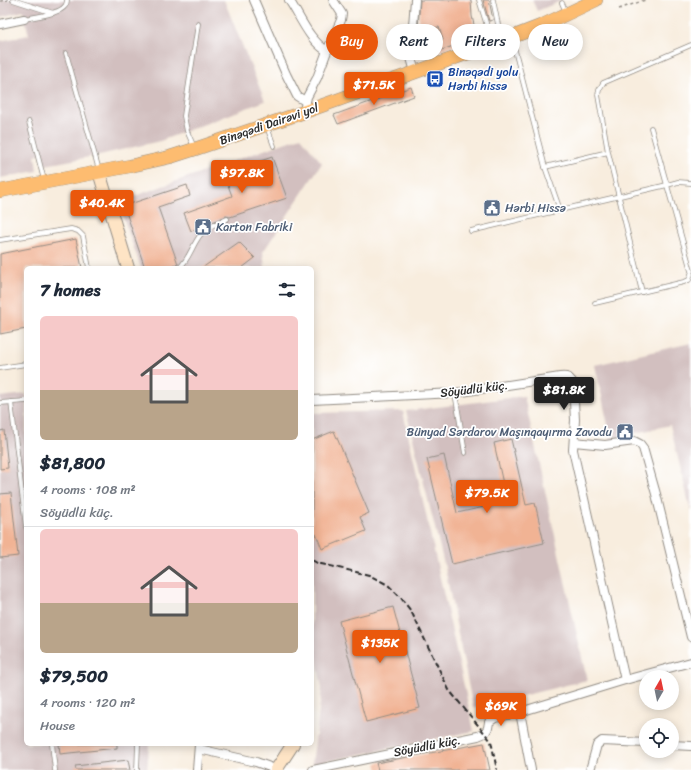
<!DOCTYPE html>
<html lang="en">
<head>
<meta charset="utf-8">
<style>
  :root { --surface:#fff; --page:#f2f2f3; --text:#1f2937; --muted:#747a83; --line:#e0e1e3; --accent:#ea580c }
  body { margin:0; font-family:Sriracha,sans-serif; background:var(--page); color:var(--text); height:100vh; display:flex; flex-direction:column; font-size:15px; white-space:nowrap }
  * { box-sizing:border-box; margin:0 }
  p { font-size:13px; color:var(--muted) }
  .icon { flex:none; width:22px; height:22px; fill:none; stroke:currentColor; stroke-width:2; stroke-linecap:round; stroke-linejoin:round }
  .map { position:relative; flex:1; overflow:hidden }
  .panel { position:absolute; left:24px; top:266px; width:290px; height:480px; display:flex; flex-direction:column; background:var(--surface); border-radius:6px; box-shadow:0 2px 10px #0003 }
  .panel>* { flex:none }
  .banner { position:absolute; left:326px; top:24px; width:305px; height:36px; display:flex; gap:8px }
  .needle { width:26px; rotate:9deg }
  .buttons { position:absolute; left:639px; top:670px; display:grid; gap:8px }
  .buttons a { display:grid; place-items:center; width:40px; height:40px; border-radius:50%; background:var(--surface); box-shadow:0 2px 10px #0003; font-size:20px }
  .price { position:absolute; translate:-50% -34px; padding:0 9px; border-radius:4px; background:var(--accent); color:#fff; font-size:13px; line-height:26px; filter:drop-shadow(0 1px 2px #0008) }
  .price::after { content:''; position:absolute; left:50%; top:24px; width:12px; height:9px; margin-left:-6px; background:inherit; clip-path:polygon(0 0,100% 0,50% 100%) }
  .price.selected { background:#222; color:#fff }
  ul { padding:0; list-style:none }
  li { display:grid; align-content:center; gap:8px; height:212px; padding:0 16px }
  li+li { border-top:1px solid var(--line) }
  li span { display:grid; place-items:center; height:124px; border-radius:6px; color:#555 }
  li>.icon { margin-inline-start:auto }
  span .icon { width:72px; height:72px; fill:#fffc; stroke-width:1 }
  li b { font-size:17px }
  h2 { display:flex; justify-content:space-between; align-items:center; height:48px; padding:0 16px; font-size:17px }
  .pill { padding:0 14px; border-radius:18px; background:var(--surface); box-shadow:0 2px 10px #0003; font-size:14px; line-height:36px }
  .pill.selected { background:var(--accent); color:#fff }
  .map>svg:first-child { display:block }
</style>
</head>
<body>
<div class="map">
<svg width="691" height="770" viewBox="0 0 691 770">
  <rect width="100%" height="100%" fill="#fff"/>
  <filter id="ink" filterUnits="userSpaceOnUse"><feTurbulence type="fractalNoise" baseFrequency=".025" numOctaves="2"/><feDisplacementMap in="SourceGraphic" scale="8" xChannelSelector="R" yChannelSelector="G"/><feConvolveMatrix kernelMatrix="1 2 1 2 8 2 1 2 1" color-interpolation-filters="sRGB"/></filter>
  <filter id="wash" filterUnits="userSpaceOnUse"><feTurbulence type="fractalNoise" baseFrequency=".012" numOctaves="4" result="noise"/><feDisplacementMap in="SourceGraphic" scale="16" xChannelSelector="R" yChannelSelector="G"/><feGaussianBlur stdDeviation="0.9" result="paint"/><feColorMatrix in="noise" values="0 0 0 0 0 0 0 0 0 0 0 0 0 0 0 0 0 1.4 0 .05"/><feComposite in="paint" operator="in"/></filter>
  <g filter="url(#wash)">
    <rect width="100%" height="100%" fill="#f8edde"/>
    <g fill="#d2bfbf">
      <path d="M0,0H224L265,101L160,141L95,156L45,165L42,154L35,156L37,171L0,178V41L29,35L23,11L0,17Z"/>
      <path d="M532,0H563L537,11Z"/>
      <path d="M301,137L322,163L263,252L265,268H141L118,202Z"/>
      <path d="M691,343V512L670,425L611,439L595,365Z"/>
      <path d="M26,394V744H149L147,770H0V397Z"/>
      <path d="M524,396L587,680L473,708L445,568L406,411Z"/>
      <path d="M403,411L474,731L312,764L322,688L312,634V413Z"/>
    </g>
    <g id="blocks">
      <g fill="#f1b394">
        <path d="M420,0H471L472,16L477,38L418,58L417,49L443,40L439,27L418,29Z"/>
        <path d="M483,0H489L493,20L489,21Z"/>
        <path d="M411,87L414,96L338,124L334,115Z"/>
        <path d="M272,157L287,198L230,217L226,216L204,226L191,231L184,213L232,196L224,174Z"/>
        <path d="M187,185L190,196L158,207L178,264L168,268H145L124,206Z"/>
        <path d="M76,239L82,268H26V329L0,334V254Z"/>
        <path d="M239,242L255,258L242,268H202Z"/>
        <path d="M4,430L8,468L0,469V431Z"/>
        <path d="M334,431L369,513L360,517L366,531L322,549L316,534L312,536V440Z"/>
        <path d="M511,439L526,505L535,503L544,543L452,564L427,459L444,455L457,513L507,502L494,443Z"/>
        <path d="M11,493L18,556L0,558V494Z"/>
        <path d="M393,607L420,708L366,722L339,621Z"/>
        <path d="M484,743L490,770H378L376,763Z"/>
        <path d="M59,744H117V748L60,754Z"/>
        <path d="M128,760L130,770H76L75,766Z"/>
      </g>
    </g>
  </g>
  <g filter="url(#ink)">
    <use href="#blocks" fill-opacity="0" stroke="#928c84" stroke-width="1"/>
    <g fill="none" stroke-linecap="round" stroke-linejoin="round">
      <defs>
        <g id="lane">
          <path d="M13,0L53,13"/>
          <path d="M479,0L492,42"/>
          <path d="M493,0L501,39"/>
          <path d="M562,3L566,12"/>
          <path d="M24,19C33,17 60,14 65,6C66,6 67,1 67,0"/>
          <path d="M412,39L435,35"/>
          <path d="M512,39L545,167L560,210"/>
          <path d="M66,53L99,170"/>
          <path d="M29,122L44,180"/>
          <path d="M267,127L274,146"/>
          <path d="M651,128L691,271"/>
          <path d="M194,147L187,131L184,116L198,24"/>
          <path d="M608,152L598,95L599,90L603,83L691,45"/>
          <path d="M545,167L608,152L642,292"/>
          <path d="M471,231L667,185L678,182L691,183"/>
          <path d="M0,240L71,229L78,231L83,236L89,268"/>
          <path d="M179,268C190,259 192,244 202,233C208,226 219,223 227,219"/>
          <path d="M595,303L684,282L689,280L691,274"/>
          <path d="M0,368L26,364"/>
          <path d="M455,393L465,453"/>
          <path d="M11,402L26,527"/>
          <path d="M0,403L26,401"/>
          <path d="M52,744L55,770"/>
          <path d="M137,770L138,744"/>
        </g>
        <g id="street">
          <path d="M254,0L286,74L297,96L305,101"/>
          <path d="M289,0C301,18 309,40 327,51"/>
          <path d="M0,24L24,19"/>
          <path d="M415,72L411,58V51L415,0"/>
          <path d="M307,111L305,106L307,97L317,78L327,51L341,20L342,14L333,0"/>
          <path d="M312,400L455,393L560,377C567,376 569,377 573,383L575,420L573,450L625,680"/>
          <path d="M574,442L605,445L634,441L640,444L643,448L656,494L691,637"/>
          <path d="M520,712L531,770"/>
          <path d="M672,745L691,746"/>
          <path d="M199,749L256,762L278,770"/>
          <path d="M197,770L199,745"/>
          <path d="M313,770L478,736L485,733L488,728L489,722L495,718L520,712L625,680L691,662"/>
          <path d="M590,770L597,745L602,741L646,743"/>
        </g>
        <g id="secondary">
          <path d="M99,172L128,268"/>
          <path d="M276,770L293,744"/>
        </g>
        <path id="primary" d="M0,191L130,166L170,157L195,149L307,111L502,41L543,25L596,0"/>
      </defs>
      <use href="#lane" stroke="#928c84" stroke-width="5.5"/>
      <use href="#street" stroke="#928c84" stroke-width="10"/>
      <use href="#secondary" stroke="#928c84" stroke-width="14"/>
      <use href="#primary" stroke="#928c84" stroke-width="14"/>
      <g stroke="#928c84" stroke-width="1.5" stroke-dasharray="3 3" stroke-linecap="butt">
        <path d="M0,1L8,0"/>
        <path d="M619,9L645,0"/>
      </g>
      <use href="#lane" stroke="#fff" stroke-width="4"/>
      <use href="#street" stroke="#fff" stroke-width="8"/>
      <use href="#secondary" stroke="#fee4c5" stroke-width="12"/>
      <use href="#primary" stroke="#fdbc6f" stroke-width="13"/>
      <path stroke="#2b2b2b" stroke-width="2" stroke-dasharray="6 3" stroke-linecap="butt" d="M312,560L317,563L369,575L388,585L401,598L411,611L449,690L491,741L497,770"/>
    </g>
  </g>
  <defs>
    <symbol id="bus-square" viewBox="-11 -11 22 22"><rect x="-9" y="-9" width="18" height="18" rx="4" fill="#1a4fb4" stroke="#fff"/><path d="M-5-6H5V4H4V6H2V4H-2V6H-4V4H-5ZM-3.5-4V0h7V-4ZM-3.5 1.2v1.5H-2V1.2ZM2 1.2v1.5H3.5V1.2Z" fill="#fff"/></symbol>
    <symbol id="civic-square" viewBox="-11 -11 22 22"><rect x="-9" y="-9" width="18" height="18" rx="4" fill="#5c6f8a" stroke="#fff"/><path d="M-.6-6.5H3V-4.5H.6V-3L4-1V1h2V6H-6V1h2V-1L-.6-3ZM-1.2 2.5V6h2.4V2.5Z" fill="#fff"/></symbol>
  </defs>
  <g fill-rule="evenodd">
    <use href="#bus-square" x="425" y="69" width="20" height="20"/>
    <use href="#civic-square" x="482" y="198" width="20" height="20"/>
    <use href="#civic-square" x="193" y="217" width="20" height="20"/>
    <use href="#civic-square" x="615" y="422" width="20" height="20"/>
  </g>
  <g text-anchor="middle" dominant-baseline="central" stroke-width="3.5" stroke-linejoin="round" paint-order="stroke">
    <g font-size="12" fill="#164399" stroke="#fff" text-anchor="start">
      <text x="448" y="72">Binəqədi yolu<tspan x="448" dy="14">Hərbi hissə</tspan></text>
    </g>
    <g font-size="12" fill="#2b2b2b" stroke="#fff">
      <text transform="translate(269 124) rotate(-19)">Binəqədi Dairəvi yol</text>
      <text transform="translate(474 389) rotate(-7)">Söyüdlü küç.</text>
      <text transform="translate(427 746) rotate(-11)">Söyüdlü küç.</text>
    </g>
    <g font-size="12" fill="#4e5e75" stroke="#fff" text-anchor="start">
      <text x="505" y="208">Hərbi Hissə</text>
      <text x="216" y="227">Karton Fabriki</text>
      <text x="612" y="432" text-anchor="end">Bünyad Sərdarov Maşınqayırma Zavodu</text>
    </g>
  </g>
</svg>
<div class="buttons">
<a><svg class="needle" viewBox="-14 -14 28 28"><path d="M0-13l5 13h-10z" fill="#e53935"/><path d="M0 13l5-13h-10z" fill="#747a83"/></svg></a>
<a><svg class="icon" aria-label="locate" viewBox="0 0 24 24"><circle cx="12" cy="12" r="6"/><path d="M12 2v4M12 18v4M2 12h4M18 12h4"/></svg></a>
</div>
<b class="price" style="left:374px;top:106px">$71.5K</b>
<b class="price" style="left:242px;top:194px">$97.8K</b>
<b class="price" style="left:102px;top:224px">$40.4K</b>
<b class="price selected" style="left:564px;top:411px">$81.8K</b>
<b class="price" style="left:487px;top:514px">$79.5K</b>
<b class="price" style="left:380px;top:664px">$135K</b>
<b class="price" style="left:501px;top:727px">$69K</b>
<div class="banner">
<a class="pill selected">Buy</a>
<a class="pill">Rent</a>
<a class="pill">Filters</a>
<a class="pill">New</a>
</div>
<section class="panel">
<h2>7 homes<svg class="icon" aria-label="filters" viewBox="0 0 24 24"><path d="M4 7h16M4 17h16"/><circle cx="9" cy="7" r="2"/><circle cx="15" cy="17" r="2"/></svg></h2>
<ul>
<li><span style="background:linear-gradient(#f6c9c9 60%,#b9a48a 0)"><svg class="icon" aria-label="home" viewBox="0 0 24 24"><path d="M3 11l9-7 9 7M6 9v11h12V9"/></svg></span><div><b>$81,800</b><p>4 rooms · 108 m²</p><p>Söyüdlü küç.</p></div></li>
<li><span style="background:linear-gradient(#f6c9c9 60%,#b9a48a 0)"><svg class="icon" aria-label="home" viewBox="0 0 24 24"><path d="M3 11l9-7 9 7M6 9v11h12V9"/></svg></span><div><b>$79,500</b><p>4 rooms · 120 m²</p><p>House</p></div></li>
</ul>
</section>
</div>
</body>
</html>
